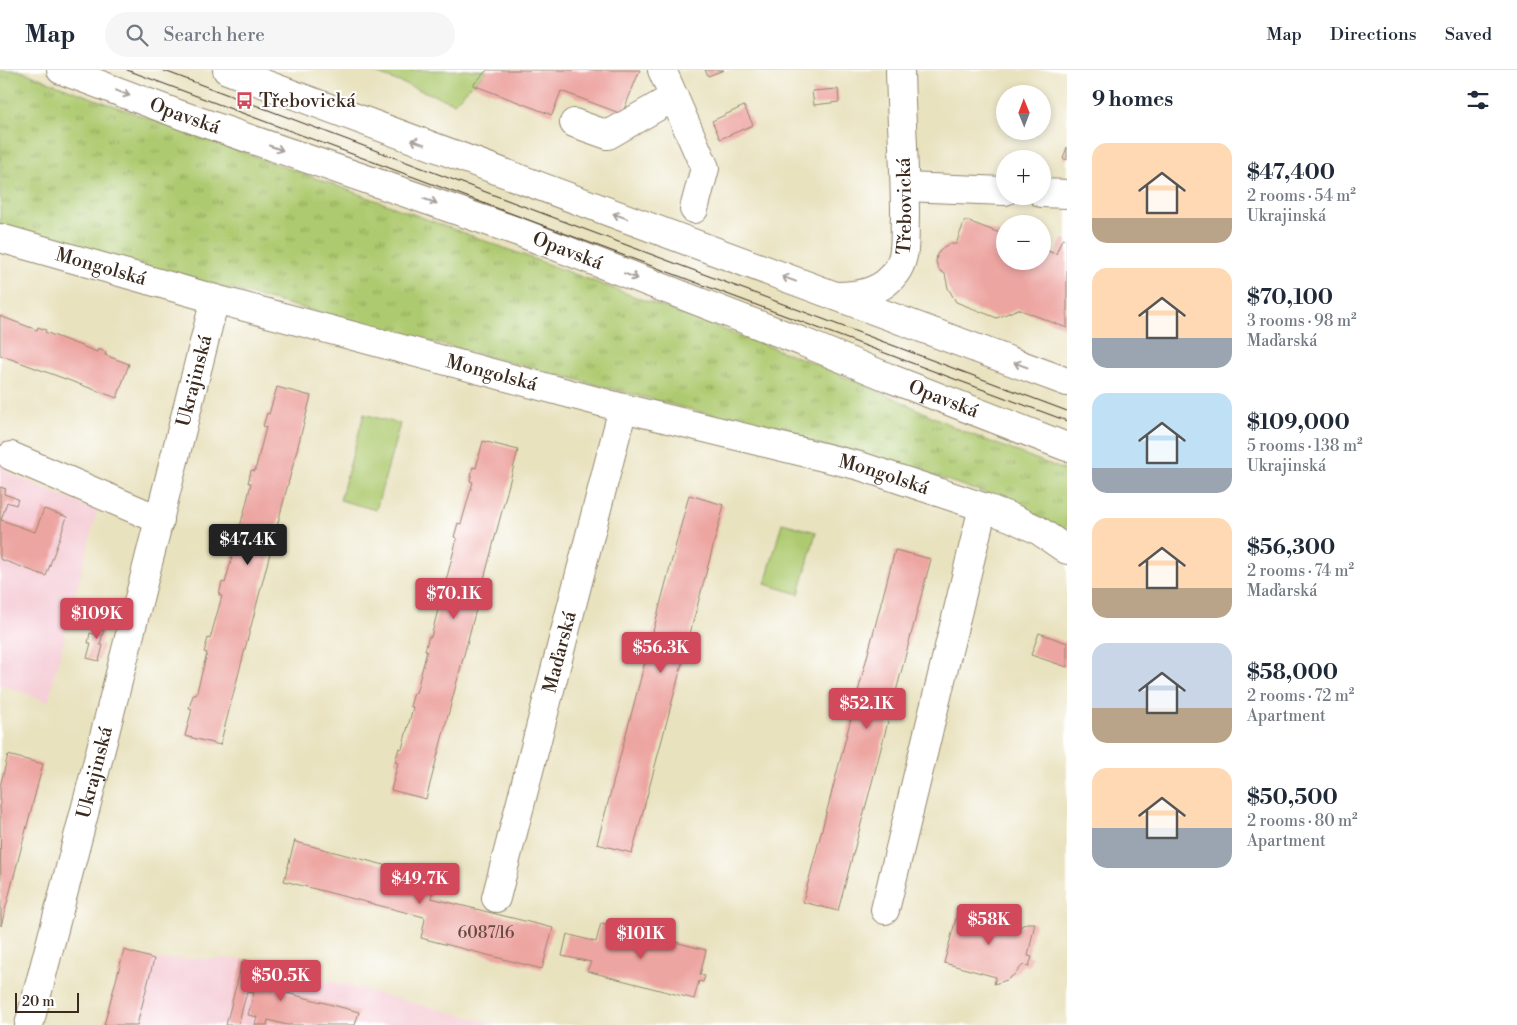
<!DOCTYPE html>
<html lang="en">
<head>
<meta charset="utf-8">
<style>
  :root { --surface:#fff; --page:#f6f6f7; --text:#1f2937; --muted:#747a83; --line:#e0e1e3; --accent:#d1495b }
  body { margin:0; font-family:"Libre Bodoni",serif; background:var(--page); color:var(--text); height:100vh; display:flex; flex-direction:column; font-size:19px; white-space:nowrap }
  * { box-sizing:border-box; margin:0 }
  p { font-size:16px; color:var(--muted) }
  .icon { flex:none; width:28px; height:28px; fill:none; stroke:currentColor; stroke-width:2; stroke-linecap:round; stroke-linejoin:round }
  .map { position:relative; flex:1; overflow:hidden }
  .sheet { display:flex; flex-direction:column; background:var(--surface); width:450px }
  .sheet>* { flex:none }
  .needle { width:32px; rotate:359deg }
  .tools { position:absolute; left:996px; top:15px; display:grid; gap:10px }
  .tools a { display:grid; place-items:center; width:55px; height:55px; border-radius:50%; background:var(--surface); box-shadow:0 2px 8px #0003; font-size:25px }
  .scale { position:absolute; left:15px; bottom:12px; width:64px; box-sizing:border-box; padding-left:5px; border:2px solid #3b2a1e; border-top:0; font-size:14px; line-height:18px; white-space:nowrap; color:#3b2a1e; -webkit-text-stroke:4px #fff; paint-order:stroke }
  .price { position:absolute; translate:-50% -42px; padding:0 11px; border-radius:5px; background:var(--accent); color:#fff; font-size:16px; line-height:32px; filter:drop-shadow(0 1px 2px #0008) }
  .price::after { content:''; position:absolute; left:50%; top:30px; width:15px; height:11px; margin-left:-8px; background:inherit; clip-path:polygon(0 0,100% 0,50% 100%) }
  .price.on { background:#222; color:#fff }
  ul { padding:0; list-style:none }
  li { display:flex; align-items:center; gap:15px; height:125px; padding:0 25px }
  li span { display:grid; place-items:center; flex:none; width:140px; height:100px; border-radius:15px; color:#555 }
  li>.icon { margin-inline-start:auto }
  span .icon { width:60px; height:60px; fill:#fffc; stroke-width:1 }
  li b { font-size:21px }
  h2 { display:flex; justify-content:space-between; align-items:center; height:60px; padding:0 25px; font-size:21px }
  header { display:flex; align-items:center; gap:30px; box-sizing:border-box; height:70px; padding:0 25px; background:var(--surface); border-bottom:1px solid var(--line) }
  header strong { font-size:24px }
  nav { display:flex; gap:28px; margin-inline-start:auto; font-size:18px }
  .search { width:350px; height:45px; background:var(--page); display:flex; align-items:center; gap:12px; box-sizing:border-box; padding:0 18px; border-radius:28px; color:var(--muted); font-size:19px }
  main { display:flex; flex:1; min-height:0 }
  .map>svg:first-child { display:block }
</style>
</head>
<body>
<header>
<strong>Map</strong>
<div class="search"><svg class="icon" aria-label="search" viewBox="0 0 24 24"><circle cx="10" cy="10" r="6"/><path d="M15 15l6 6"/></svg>Search here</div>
<nav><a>Map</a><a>Directions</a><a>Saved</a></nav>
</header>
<main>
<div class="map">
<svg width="1067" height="955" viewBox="0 0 1067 955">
  <defs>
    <pattern id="grass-tufts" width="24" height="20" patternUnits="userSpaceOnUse" patternTransform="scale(1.25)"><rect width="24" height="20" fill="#aeca70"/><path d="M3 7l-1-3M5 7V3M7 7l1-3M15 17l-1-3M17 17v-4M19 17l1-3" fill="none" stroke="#8fa45b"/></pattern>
  </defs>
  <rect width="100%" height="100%" fill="#fff"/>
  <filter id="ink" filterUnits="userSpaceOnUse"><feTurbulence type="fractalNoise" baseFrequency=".02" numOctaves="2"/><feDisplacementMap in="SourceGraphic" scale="10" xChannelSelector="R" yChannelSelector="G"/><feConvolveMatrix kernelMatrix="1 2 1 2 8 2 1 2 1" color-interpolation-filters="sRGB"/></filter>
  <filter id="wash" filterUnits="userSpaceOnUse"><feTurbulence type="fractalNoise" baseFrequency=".0096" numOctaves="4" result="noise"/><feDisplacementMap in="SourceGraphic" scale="20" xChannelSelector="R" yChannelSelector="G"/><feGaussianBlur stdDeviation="1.12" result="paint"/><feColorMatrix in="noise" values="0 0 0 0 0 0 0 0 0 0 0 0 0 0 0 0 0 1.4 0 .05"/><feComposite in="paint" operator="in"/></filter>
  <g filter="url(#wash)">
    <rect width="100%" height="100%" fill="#e9e2bf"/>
    <g fill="#f6cfd8">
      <path d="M0,370L14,375L6,402L97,441L48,632L0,614Z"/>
      <path d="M124,880L154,889H243L500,955H104Z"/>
    </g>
    <path fill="url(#grass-tufts)" stroke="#747a47" d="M0,0H18L103,32L332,114L808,291L894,328L965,362L1067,401V465L1038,447L1006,430L940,408L750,355L0,159Z"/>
    <g fill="#aeca70" stroke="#747a47">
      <path d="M368,0H487L454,33Z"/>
      <path d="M364,344L400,354L376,440L340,430Z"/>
      <path d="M782,453L816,462L799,524L765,514Z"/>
    </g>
    <g id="blocks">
      <g fill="#eda5a1">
        <path d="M487,0H640L622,44L561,21L552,45L473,15Z"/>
        <path d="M705,0H724L708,6Z"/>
        <path d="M838,19L839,32L814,35L812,21Z"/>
        <path d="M744,36L753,55L720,69L712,51Z"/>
        <path d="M1067,77V90L1063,88Z"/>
        <path d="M965,150L1005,165V191H1042V179L1056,184L1061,171L1063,169L1067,170V258L1018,239L997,248L956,232L948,218L945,204L939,200L936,192L937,184L942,178L949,174H956Z"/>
        <path d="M0,246L37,260L38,257L46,260L45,262L97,282L98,279L106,282L105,285L129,294L117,328L0,285Z"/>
        <path d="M277,317L311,326L220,675L185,666L192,639L189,638L193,625H196L207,583L204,582L208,568L210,569L222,526L219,525L222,512L225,513L231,491L236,469H234L237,455L240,456L246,435L251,413H248L251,400L255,401L266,357L263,356L267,343L269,344Z"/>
        <path d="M483,371L518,380L426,729L391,720L398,693L395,692L399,678L402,679L413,637L410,636L414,623H416L427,581L425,580L429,566L431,567L442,524H440L443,510L446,511L457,468L454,467L458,453L461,454L473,412L470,411L473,397L476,398Z"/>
        <path d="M0,417L6,419L4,424L18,429L16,435L7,432L1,450L35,462L44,439L67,447L46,506L0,489Z"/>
        <path d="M689,425L724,435L632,783L597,774Z"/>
        <path d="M895,480L931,489L838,841L803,832Z"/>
        <path d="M99,545L107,547L100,575H103L99,591L87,588L91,573H88L90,563L94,564Z"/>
        <path d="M1039,563L1067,573V597L1031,585Z"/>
        <path d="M8,685L43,694L1,856L0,716Z"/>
        <path d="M295,770L296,772L434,808L436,807L431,828L553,858L542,899L421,868L425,849L424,847L284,811Z"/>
        <path d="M958,841L1020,857L1027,853H1035L1028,886L1032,887L1029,896L1023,895L1015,904L1007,910L994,914L996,907L944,893Z"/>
        <path d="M601,853L706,880L700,905L705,906L703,912L699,911L694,929L587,901L591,892L562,886L567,864L596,872Z"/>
        <path d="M124,880L154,889L137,955H104Z"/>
        <path d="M243,889L281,900L276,920L359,942L355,955H287L268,950L267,955H255L257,947L248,945L254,923L247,922L238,955H226Z"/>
      </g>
    </g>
  </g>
  <g filter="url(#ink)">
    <use href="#blocks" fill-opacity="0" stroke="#92866e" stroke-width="1"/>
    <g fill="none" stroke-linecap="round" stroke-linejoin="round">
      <defs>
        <g id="minor">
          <path d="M662,0L705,98L694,139"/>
          <path d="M574,53L608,65L674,27"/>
          <path d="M905,117L1005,121"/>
          <path d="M1042,123L1067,124"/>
          <path id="s1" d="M0,168L215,229L623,338L860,396L983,437L1010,447L1038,460L1067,480"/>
          <path id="s2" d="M835,226C860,226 884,222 898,199C907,184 904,163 905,146C905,97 901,49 900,0"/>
          <path d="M11,386L160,450"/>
          <path id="s3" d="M496,828L623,338"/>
          <path d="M885,840L983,437"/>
          <path id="s4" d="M29,955L96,698L215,229"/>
        </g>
        <g id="major">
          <path id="s5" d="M61,0L181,45L519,162L803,272L892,309L1067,377"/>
          <path d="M227,0L1067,312"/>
        </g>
      </defs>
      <use href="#minor" stroke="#92866e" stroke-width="30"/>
      <use href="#major" stroke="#92866e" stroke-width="30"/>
      <use href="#minor" stroke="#fff" stroke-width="28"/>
      <use href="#major" stroke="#fff" stroke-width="28"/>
      <g stroke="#3b2a1e" stroke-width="1">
        <path d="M127,0L1067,351"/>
        <path d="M162,0L1067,341"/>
      </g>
    </g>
    <defs><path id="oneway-shaft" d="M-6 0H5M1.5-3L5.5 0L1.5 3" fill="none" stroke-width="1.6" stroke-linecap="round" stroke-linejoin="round" transform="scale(1.25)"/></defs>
    <g stroke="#a79f9a">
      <use href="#oneway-shaft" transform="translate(123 23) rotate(21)"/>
      <use href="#oneway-shaft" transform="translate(418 72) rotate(-160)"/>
      <use href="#oneway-shaft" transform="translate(276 78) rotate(19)"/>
      <use href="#oneway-shaft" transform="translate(430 131) rotate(19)"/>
      <use href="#oneway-shaft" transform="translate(620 146) rotate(-160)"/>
      <use href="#oneway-shaft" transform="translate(631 206) rotate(21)"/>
      <use href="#oneway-shaft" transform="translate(789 209) rotate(-160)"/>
      <use href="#oneway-shaft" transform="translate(1021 295) rotate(-160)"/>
    </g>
  </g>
  <defs>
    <symbol id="bus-bare" viewBox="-9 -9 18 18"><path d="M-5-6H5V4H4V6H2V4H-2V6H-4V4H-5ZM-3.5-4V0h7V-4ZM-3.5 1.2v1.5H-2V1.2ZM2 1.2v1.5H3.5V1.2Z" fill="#d1495b" stroke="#fff" stroke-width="2.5" paint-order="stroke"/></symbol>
  </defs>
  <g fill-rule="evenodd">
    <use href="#bus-bare" x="232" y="18" width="25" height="25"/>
  </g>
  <g text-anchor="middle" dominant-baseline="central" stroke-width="4" stroke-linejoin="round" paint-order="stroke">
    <g font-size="16" fill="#68493f">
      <text x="486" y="863">6087/16</text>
    </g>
    <g font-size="19" fill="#3b2a1e" stroke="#fff" text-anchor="start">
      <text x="259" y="31">Třebovická</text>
    </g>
    <g font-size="19" fill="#3b2a1e" stroke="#fff">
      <text stroke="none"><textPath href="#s5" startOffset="132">Opavská</textPath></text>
      <text stroke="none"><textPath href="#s2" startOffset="136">Třebovická</textPath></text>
      <text stroke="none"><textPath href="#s5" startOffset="538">Opavská</textPath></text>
      <text stroke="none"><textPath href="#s1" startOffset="105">Mongolská</textPath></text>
      <text stroke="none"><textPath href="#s1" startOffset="510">Mongolská</textPath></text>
      <text stroke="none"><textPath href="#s4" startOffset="665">Ukrajinská</textPath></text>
      <text stroke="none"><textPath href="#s5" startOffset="942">Opavská</textPath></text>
      <text stroke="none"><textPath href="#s1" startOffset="915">Mongolská</textPath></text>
      <text stroke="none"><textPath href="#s3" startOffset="254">Maďarská</textPath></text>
      <text stroke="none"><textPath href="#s4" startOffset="261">Ukrajinská</textPath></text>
    </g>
  </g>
</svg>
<div class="tools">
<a><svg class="needle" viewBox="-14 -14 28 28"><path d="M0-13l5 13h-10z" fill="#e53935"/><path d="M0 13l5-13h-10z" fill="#747a83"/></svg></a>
<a>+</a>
<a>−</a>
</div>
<div class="scale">20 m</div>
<b class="price on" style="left:248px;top:496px">$47.4K</b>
<b class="price" style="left:454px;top:550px">$70.1K</b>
<b class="price" style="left:97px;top:570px">$109K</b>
<b class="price" style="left:661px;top:604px">$56.3K</b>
<b class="price" style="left:867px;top:660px">$52.1K</b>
<b class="price" style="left:420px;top:835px">$49.7K</b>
<b class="price" style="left:989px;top:876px">$58K</b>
<b class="price" style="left:641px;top:890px">$101K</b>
<b class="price" style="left:281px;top:932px">$50.5K</b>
</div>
<section class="sheet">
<h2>9 homes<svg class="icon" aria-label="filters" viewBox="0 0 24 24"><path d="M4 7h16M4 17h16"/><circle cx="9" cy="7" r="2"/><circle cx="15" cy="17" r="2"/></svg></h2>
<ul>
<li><span style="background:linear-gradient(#ffd9b3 75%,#b9a48a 0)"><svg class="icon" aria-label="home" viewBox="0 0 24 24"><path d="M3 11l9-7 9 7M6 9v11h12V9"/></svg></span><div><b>$47,400</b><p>2 rooms · 54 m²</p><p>Ukrajinská</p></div></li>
<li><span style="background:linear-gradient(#ffd9b3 70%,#9aa5b1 0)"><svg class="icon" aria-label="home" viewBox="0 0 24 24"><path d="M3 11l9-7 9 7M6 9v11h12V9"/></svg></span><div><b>$70,100</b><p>3 rooms · 98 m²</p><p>Maďarská</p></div></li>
<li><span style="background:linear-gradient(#bfe0f5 75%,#9aa5b1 0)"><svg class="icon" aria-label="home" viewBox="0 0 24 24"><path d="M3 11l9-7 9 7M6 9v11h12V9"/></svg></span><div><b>$109,000</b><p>5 rooms · 138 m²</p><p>Ukrajinská</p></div></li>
<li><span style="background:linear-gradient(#ffd9b3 70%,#b9a48a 0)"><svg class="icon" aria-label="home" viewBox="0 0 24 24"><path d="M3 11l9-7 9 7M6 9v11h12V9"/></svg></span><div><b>$56,300</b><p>2 rooms · 74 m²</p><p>Maďarská</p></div></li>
<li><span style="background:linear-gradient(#c9d6e8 65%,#b9a48a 0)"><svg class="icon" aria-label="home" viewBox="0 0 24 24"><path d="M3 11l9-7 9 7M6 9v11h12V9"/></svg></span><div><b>$58,000</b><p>2 rooms · 72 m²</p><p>Apartment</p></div></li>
<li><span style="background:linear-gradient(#ffd9b3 60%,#9aa5b1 0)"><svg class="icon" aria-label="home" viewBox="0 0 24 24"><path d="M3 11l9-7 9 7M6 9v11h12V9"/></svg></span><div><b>$50,500</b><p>2 rooms · 80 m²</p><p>Apartment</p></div></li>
</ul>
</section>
</main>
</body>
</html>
